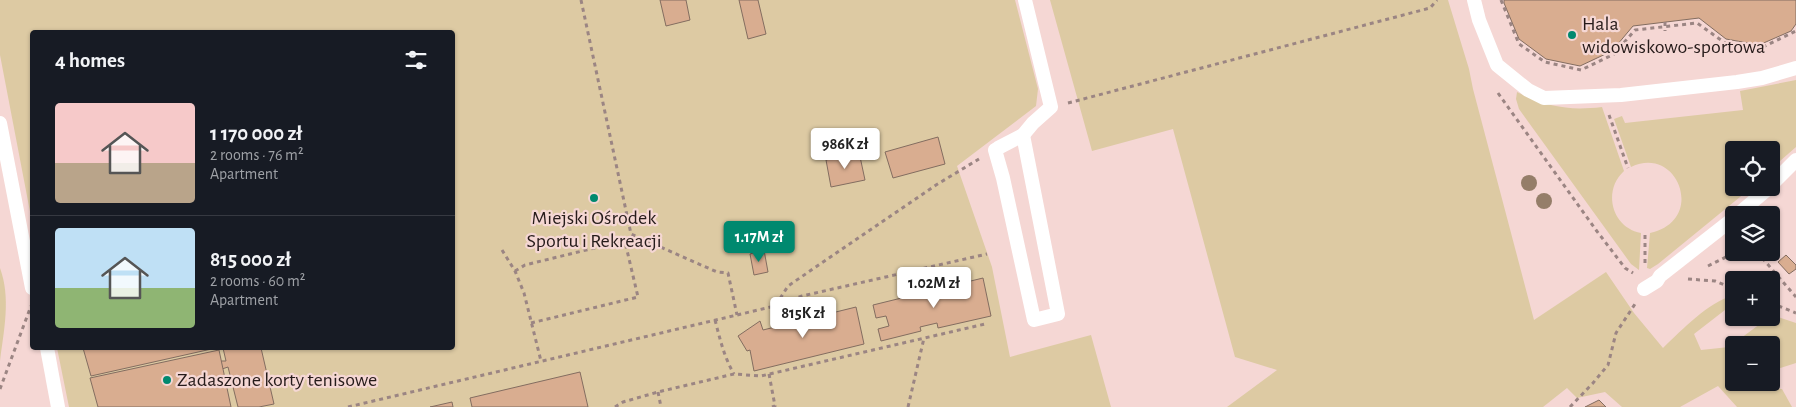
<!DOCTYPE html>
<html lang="en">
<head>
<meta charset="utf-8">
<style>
  :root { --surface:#171b24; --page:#20242c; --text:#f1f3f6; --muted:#9ea1a6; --line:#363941; --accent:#00896f }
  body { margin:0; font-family:"Alegreya Sans",sans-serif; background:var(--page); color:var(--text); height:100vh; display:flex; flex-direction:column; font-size:19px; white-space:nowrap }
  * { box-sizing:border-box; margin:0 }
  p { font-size:16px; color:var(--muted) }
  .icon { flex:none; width:28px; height:28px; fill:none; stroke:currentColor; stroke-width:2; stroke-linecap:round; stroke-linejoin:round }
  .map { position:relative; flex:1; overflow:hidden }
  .sheet { position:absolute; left:30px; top:30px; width:425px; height:320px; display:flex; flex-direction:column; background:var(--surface); border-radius:5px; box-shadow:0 1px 4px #0004 }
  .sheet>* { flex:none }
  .buttons { position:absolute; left:1725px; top:141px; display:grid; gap:10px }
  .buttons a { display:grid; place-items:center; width:55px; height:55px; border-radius:5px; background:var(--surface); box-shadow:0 1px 4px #0004; font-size:25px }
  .price { position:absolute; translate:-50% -42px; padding:0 11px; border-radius:5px; background:#fff; color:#222; font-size:16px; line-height:32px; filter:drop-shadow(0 1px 2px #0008) }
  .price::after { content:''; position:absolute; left:50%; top:30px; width:15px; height:11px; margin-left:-8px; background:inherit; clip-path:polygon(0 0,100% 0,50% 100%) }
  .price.active { background:var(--accent); color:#fff }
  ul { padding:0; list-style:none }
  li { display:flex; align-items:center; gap:15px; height:125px; padding:0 25px }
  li+li { border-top:1px solid var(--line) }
  li span { display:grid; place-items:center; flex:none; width:140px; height:100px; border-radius:5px; color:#555 }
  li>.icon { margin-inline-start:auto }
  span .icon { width:60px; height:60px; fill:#fffc; stroke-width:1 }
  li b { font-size:21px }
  h2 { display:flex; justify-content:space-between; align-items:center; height:60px; padding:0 25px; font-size:21px }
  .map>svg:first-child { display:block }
</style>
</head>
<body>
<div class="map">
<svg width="1796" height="407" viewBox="0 0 1796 407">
  <rect width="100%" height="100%" fill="#f5d7d4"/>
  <g fill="#ddcaa3">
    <path d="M0,0H1015L1038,89L1036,106L957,166L992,267L1010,357L1091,335L1111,407H69L57,348H452V32H32V222L0,55Z"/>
    <path d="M1050,0H1448L1469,69L1473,89L1534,320L1606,272L1634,313L1663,348C1683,329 1707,303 1734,295V303L1694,334L1701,350L1729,347L1768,318H1771L1772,315L1796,323V363L1771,371V345H1734V382L1768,383L1770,388L1782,389L1792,407H1737L1718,386L1680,407H1622L1605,392L1577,398L1567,388L1543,407H1227L1277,370L1235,357L1173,129L1092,151Z"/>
    <path d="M1796,80V147L1771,169V150H1734V188H1751L1658,264L1650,269L1647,268L1650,233C1707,221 1678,144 1631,167L1614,119L1622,116L1625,123L1743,110L1740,91Z"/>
    <path d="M1517,92C1547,107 1569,111 1602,107L1624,171C1602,191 1612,228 1641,233L1639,270L1631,264L1519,109L1516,99Z"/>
    <path d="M0,268C11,298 4,330 0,361Z"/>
  </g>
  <g fill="#d9ad90" stroke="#836d60">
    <path d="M660,0H686L690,20L666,26Z"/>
    <path d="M739,0H758L766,34L748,39Z"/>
    <path d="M1504,0H1796V24L1791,31L1759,45L1726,39L1699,18L1633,26L1612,51L1580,66L1546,59L1519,39L1504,3Z"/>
    <path d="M938,137L945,164L893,178L885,152Z"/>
    <path d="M859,152L865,180L831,187L826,160Z"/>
    <path d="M764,250L768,272L754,275L750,254Z"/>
    <path d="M1786,255L1796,265V269L1789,274L1778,262Z"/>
    <path d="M983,278L991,316L938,328L937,323L920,327L921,331L881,341L878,329L889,326L886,316L876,318L873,305Z"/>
    <path d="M856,307L864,344L754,371L750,350L747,351L738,336L760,321L763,330Z"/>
    <path d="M83,348H216L91,376Z"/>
    <path d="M223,348H261L274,404L259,407H238L228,367L222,369L220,361H226Z"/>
    <path d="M219,350L231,407H98L90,378Z"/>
    <path d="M580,372L588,407H472L470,398Z"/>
    <path d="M1599,400L1606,407H1585Z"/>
    <path d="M452,402L453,407H430Z"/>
  </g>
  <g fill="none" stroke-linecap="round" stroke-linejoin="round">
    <g stroke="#9b8583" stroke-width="3" stroke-dasharray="4 4" stroke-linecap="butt">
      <path d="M581,0L631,234L717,272L728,273L737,315"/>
      <path d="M1501,0L1519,44L1545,62L1581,70L1614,54L1635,30L1697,23L1728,45L1761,48L1796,31"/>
      <path d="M1665,22V31"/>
      <path d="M1498,93L1596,230L1625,268L1633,273"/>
      <path d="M1068,103L1430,8L1437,0"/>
      <path d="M1609,115L1628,168"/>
      <path d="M502,250L515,271L524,293L541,361"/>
      <path d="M1757,252L1796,297"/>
      <path d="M1645,263V234"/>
      <path d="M1708,266L1736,252"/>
      <path d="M515,271L525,265L623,241L626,246"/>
      <path d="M1688,279L1715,281L1734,289"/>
      <path d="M1771,303L1796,313"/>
      <path d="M776,305L788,286L936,185L979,159"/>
      <path d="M715,320C720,339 724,357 734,374"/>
      <path d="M531,323L638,297L626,246L631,234"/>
      <path d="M769,374L775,406L772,407"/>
      <path d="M0,389L31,306"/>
      <path d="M658,392L661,407"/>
      <path d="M348,407L775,306L802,296L987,254"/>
      <path d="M615,407L623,402L658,392L734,374L761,376L985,324"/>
      <path d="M908,407L924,338"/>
      <path d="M1570,407L1593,383L1608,365L1616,333L1635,304"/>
    </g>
    <g stroke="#fff" stroke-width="14">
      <path d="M1474,0L1479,20L1497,65L1528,90L1544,98L1621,95L1737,82L1762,78L1796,68"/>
      <path d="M0,123L32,288"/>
      <path d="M998,148L1023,135L1033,123L1051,107L1025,0"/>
      <path d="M995,150L1003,178L1034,320L1058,314L1023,135"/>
      <path d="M1771,185L1796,160"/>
      <path d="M1737,215L1769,188"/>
      <path d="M1644,289L1657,281L1660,276L1734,218"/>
      <path d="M47,348L58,407"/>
    </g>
  </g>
  <g fill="#957e69">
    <circle cx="1529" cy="183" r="8"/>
    <circle cx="1544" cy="201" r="8"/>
  </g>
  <g fill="#00896f" stroke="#f5d7d4" stroke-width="2">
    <circle cx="1572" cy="35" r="5"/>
    <circle cx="594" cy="198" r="5"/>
    <circle cx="167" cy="380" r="5"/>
  </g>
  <g text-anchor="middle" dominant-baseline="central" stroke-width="4.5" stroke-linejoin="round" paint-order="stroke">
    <g font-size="20" fill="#261b1a" stroke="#f5d7d4" text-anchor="start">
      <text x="1582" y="24">Hala<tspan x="1582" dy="23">widowiskowo-sportowa</tspan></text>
      <text x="594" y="218" text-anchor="middle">Miejski Ośrodek<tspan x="594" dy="23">Sportu i Rekreacji</tspan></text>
      <text x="177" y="380">Zadaszone korty tenisowe</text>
    </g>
  </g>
</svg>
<div class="buttons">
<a><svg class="icon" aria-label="locate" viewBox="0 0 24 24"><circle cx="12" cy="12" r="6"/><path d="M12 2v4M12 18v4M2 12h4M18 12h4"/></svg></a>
<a><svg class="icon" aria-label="layers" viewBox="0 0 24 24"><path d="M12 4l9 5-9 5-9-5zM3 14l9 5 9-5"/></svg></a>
<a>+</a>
<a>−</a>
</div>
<b class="price" style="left:845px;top:170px">986K zł</b>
<b class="price active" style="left:759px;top:263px">1.17M zł</b>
<b class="price" style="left:934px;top:309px">1.02M zł</b>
<b class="price" style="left:803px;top:339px">815K zł</b>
<section class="sheet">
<h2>4 homes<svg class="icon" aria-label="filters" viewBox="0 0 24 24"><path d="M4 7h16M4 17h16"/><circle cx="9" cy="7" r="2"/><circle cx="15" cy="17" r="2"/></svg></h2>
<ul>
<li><span style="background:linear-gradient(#f6c9c9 60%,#b9a48a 0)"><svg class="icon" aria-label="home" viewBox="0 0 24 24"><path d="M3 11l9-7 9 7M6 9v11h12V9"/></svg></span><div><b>1 170 000 zł</b><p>2 rooms · 76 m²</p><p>Apartment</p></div></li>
<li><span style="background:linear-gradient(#bfe0f5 60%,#8fb573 0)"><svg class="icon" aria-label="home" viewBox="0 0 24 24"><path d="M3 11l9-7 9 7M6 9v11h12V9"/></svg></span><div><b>815 000 zł</b><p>2 rooms · 60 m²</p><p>Apartment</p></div></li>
</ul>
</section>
</div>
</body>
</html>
